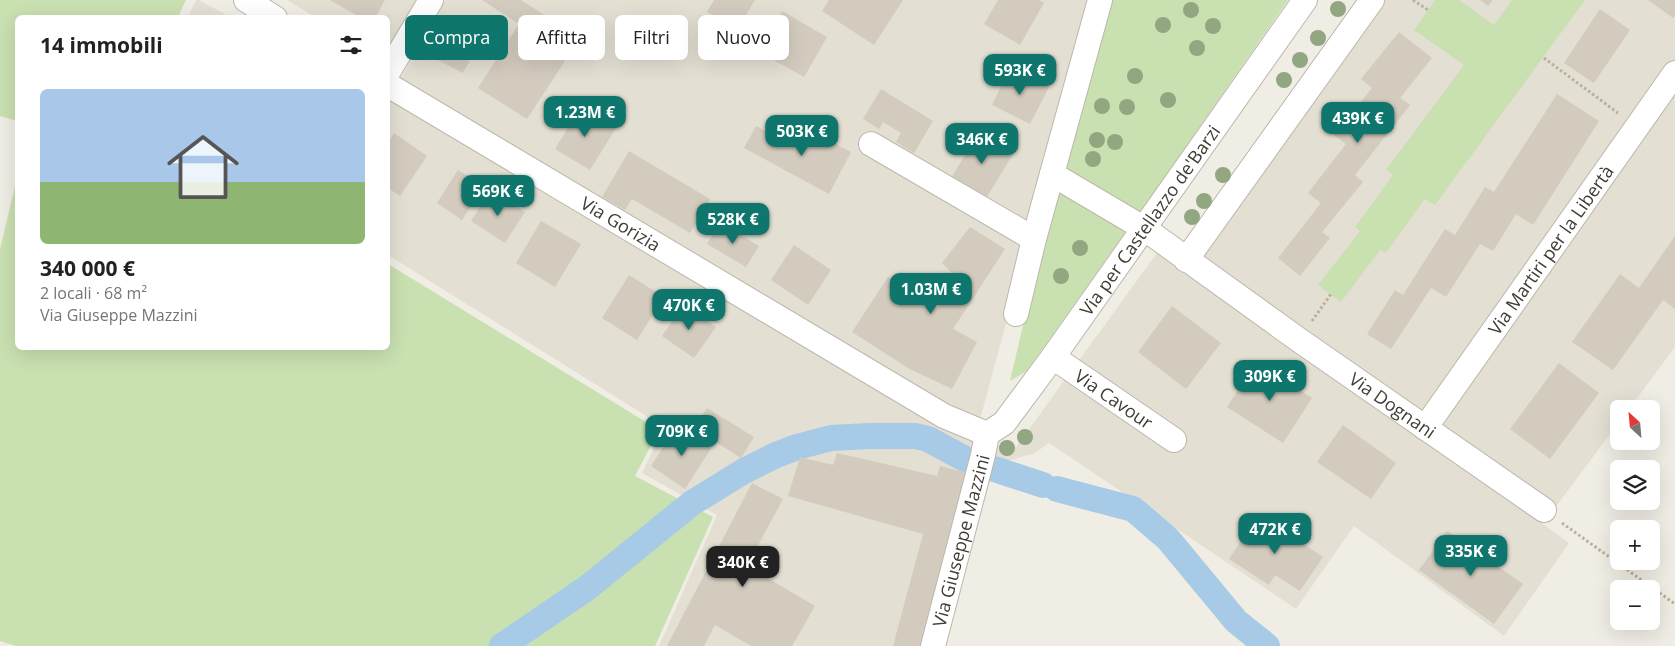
<!DOCTYPE html>
<html lang="it">
<head>
<meta charset="utf-8">
<style>
  :root { --surface:#fff; --page:#f6f6f6; --text:#222; --muted:#767676; --accent:#0f766e }
  body { margin:0; font-family:"Open Sans",sans-serif; background:var(--page); color:var(--text); height:100vh; display:flex; flex-direction:column; font-size:19px; white-space:nowrap }
  * { box-sizing:border-box; margin:0 }
  p { font-size:16px; color:var(--muted) }
  .icon { flex:none; width:28px; height:28px; fill:none; stroke:currentColor; stroke-width:2; stroke-linecap:round; stroke-linejoin:round }
  .map { position:relative; flex:1; overflow:hidden }
  .sheet { position:absolute; left:15px; top:15px; width:375px; height:335px; display:flex; flex-direction:column; background:var(--surface); border-radius:8px; box-shadow:0 5px 20px #0002 }
  .sheet>* { flex:none }
  .top-card { position:absolute; left:405px; top:15px; width:475px; height:45px; display:flex; gap:10px }
  .needle { width:32px; rotate:334deg }
  .fabs { position:absolute; left:1610px; top:400px; display:grid; gap:10px }
  .fabs a { display:grid; place-items:center; width:50px; height:50px; border-radius:8px; background:var(--surface); box-shadow:0 5px 20px #0002; font-size:25px }
  .price { position:absolute; translate:-50% -42px; padding:0 11px; border-radius:10px; background:var(--accent); color:#fff; font-size:16px; line-height:32px; filter:drop-shadow(0 1px 2px #0008) }
  .price::after { content:''; position:absolute; left:50%; top:30px; width:15px; height:11px; margin-left:-8px; background:inherit; clip-path:polygon(0 0,100% 0,50% 100%) }
  .price.active { background:#222; color:#fff }
  ul { padding:0; list-style:none }
  li { display:grid; align-content:center; gap:10px; height:265px; padding:0 25px }
  li span { display:grid; place-items:center; height:155px; border-radius:8px; color:#555 }
  li>.icon { margin-inline-start:auto }
  span .icon { width:90px; height:90px; fill:#fffc; stroke-width:1 }
  li b { font-size:21px }
  h2 { display:flex; justify-content:space-between; align-items:center; height:60px; padding:0 25px; font-size:21px }
  .chip { padding:0 18px; border-radius:8px; background:var(--surface); box-shadow:0 5px 20px #0002; font-size:18px; line-height:45px }
  .chip.active { background:var(--accent); color:#fff }
  .map>svg:first-child { display:block }
</style>
</head>
<body>
<div class="map">
<svg width="1675" height="646" viewBox="0 0 1675 646">
  <rect width="100%" height="100%" fill="#f0ede4"/>
  <g fill="#e3dfd3">
    <path d="M196,0H199L230,17H188Z"/>
    <path d="M287,0H416L388,48V18L315,17Z"/>
    <path d="M445,0H1094L973,445L1016,447L1157,253L1189,272L1385,0H1675V347L1629,409H1619V422L1543,524L1569,543L1504,636L1354,526L1296,609L1049,443L1035,453L994,465L944,646H659L717,515L642,473L664,427L388,255V101Z"/>
  </g>
  <g fill="#c9e0b1">
    <path d="M0,0H186L178,17L18,18L17,121L0,116Z"/>
    <path d="M1107,0H1288L1139,214L1060,169Z"/>
    <path d="M1435,0H1459L1494,25L1512,0H1585L1435,205L1425,199L1386,253L1380,250L1341,302L1318,285L1360,231L1355,227L1393,175L1386,170L1464,65L1414,30Z"/>
    <path d="M17,178L18,348H388V264L659,430L635,476L713,517L655,646H16L0,641V249Z"/>
    <path d="M1056,185L1129,227L1027,371L1010,381Z"/>
  </g>
  <g fill="none" stroke-linecap="round" stroke-linejoin="round">
    <g stroke="#a7cae6" stroke-width="26">
      <path d="M988,467L1043,485"/>
      <path d="M1057,489L1133,509L1168,539L1236,621L1267,646"/>
      <path d="M502,646L587,588L692,503L744,471L776,455L797,447L831,438L869,436H916L928,439L965,459"/>
    </g>
  </g>
  <g fill="#d3cbbe">
    <path d="M330,0H385L375,18H361Z"/>
    <path d="M482,0H521L580,38L527,119L478,88L519,24Z"/>
    <path d="M714,0H755L737,30L707,12Z"/>
    <path d="M829,0H903L874,45L822,11Z"/>
    <path d="M998,0H1039L1044,3L1020,45L984,24Z"/>
    <path d="M1480,0H1493L1488,6Z"/>
    <path d="M1648,0H1675V15L1673,18Z"/>
    <path d="M1600,9L1630,30L1594,83L1564,63Z"/>
    <path d="M782,11L827,37L804,77L759,52Z"/>
    <path d="M451,17L483,35L463,73L430,56Z"/>
    <path d="M1399,32L1432,58L1400,98L1410,105L1355,175L1363,182L1322,232L1330,238L1300,276L1278,258L1321,203L1308,193L1346,144L1334,135L1372,88L1361,79Z"/>
    <path d="M1010,68L1049,87L1030,124L992,105Z"/>
    <path d="M881,89L933,121L914,153L896,142L901,133L883,122L879,129L863,119Z"/>
    <path d="M1557,94L1599,121L1533,225L1516,214L1493,251L1480,244L1446,297L1431,288L1391,349L1367,334L1395,290L1403,295L1445,229L1455,235L1485,187L1494,192Z"/>
    <path d="M581,106L616,128L590,170L555,149Z"/>
    <path d="M756,126L797,147L807,129L851,152L829,194L744,148Z"/>
    <path d="M980,130L1015,151L985,200L950,180Z"/>
    <path d="M394,133L427,156L400,196L388,188V143Z"/>
    <path d="M629,151L710,199L690,233L632,199L625,210L602,197Z"/>
    <path d="M458,170L484,186L462,220L437,203Z"/>
    <path d="M491,190L525,212L505,243L471,221Z"/>
    <path d="M541,221L581,244L555,287L516,263Z"/>
    <path d="M720,222L759,246L746,267L707,244Z"/>
    <path d="M970,227L1005,249L953,329L977,342L952,389L908,368L852,332L888,277L938,308L955,276L942,263Z"/>
    <path d="M1675,236V309L1663,300L1613,370L1572,342L1620,274L1639,288Z"/>
    <path d="M794,245L831,270L808,305L771,280Z"/>
    <path d="M629,275L664,297L637,340L602,318Z"/>
    <path d="M683,305L716,327L694,358L662,336Z"/>
    <path d="M1172,306L1221,343L1186,389L1138,352Z"/>
    <path d="M1256,362L1312,398L1283,443L1227,407Z"/>
    <path d="M1559,363L1599,393L1550,459L1510,429Z"/>
    <path d="M707,408L754,437L741,458L694,428Z"/>
    <path d="M678,425L712,447L685,489L651,466Z"/>
    <path d="M1343,425L1396,463L1371,499L1317,462Z"/>
    <path d="M837,453L937,476L940,466L967,473L925,646H893L923,534L788,496L800,457L833,465Z"/>
    <path d="M752,483L783,499L747,566L815,606L792,646H751L715,625L704,646H667Z"/>
    <path d="M1259,514L1323,557L1300,591L1275,575L1269,585L1229,559Z"/>
    <path d="M1447,531L1523,584L1494,624L1419,570Z"/>
  </g>
  <g fill="none" stroke-linecap="round" stroke-linejoin="round">
    <defs>
      <g id="minor">
        <path d="M246,0L275,18"/>
        <path d="M388,72L431,0"/>
        <path id="s1" d="M388,85L944,416L987,434"/>
        <path d="M871,144L1034,239"/>
        <path id="s2" d="M1052,174L1145,229L1299,340L1544,510"/>
        <path d="M1186,260L1372,0"/>
        <path d="M1016,314L1034,239L1100,0"/>
        <path id="s3" d="M1053,357L1174,440"/>
        <path id="s4" d="M1425,428L1675,73"/>
        <path id="s5" d="M987,434L1004,423L1053,357L1305,0"/>
        <path id="s6" d="M933,646L983,455L987,434"/>
      </g>
    </defs>
    <use href="#minor" stroke="#bdb7ab" stroke-width="26"/>
    <g stroke="#bab09b" stroke-width="3" stroke-dasharray="2.5 2.5" stroke-linecap="butt">
      <path d="M1413,0L1428,10"/>
      <path d="M1544,58L1618,113"/>
      <path d="M1312,321L1331,294"/>
      <path d="M1562,523L1675,604"/>
    </g>
    <use href="#minor" stroke="#fff" stroke-width="24"/>
  </g>
  <g fill="#91a681">
    <circle cx="1338" cy="9" r="8"/>
    <circle cx="1191" cy="10" r="8"/>
    <circle cx="1163" cy="25" r="8"/>
    <circle cx="1213" cy="26" r="8"/>
    <circle cx="1318" cy="38" r="8"/>
    <circle cx="1197" cy="48" r="8"/>
    <circle cx="1300" cy="60" r="8"/>
    <circle cx="1135" cy="76" r="8"/>
    <circle cx="1284" cy="80" r="8"/>
    <circle cx="1168" cy="100" r="8"/>
    <circle cx="1102" cy="106" r="8"/>
    <circle cx="1127" cy="107" r="8"/>
    <circle cx="1097" cy="140" r="8"/>
    <circle cx="1115" cy="142" r="8"/>
    <circle cx="1093" cy="159" r="8"/>
    <circle cx="1223" cy="175" r="8"/>
    <circle cx="1204" cy="201" r="8"/>
    <circle cx="1192" cy="217" r="8"/>
    <circle cx="1080" cy="248" r="8"/>
    <circle cx="1061" cy="276" r="8"/>
    <circle cx="1025" cy="437" r="8"/>
    <circle cx="1007" cy="448" r="8"/>
  </g>
  <g text-anchor="middle" dominant-baseline="central" stroke-width="4.5" stroke-linejoin="round" paint-order="stroke">
    <g font-size="18" fill="#413d35" stroke="#fff">
      <text stroke="none"><textPath href="#s5" startOffset="270">Via per Castellazzo de'Barzi</textPath></text>
      <text stroke="none"><textPath href="#s1" startOffset="271">Via Gorizia</textPath></text>
      <text stroke="none"><textPath href="#s4" startOffset="218">Via Martiri per la Libertà</textPath></text>
      <text stroke="none"><textPath href="#s3" startOffset="74">Via Cavour</textPath></text>
      <text stroke="none"><textPath href="#s2" startOffset="412">Via Dognani</textPath></text>
      <text stroke="none"><textPath href="#s6" startOffset="109">Via Giuseppe Mazzini</textPath></text>
    </g>
  </g>
</svg>
<div class="fabs">
<a><svg class="needle" viewBox="-14 -14 28 28"><path d="M0-13l5 13h-10z" fill="#e53935"/><path d="M0 13l5-13h-10z" fill="#767676"/></svg></a>
<a><svg class="icon" aria-label="layers" viewBox="0 0 24 24"><path d="M12 4l9 5-9 5-9-5zM3 14l9 5 9-5"/></svg></a>
<a>+</a>
<a>−</a>
</div>
<b class="price" style="left:1020px;top:96px">593K €</b>
<b class="price" style="left:585px;top:138px">1.23M €</b>
<b class="price" style="left:1358px;top:144px">439K €</b>
<b class="price" style="left:802px;top:157px">503K €</b>
<b class="price" style="left:982px;top:165px">346K €</b>
<b class="price" style="left:498px;top:217px">569K €</b>
<b class="price" style="left:733px;top:245px">528K €</b>
<b class="price" style="left:931px;top:315px">1.03M €</b>
<b class="price" style="left:689px;top:331px">470K €</b>
<b class="price" style="left:1270px;top:402px">309K €</b>
<b class="price" style="left:682px;top:457px">709K €</b>
<b class="price" style="left:1275px;top:555px">472K €</b>
<b class="price" style="left:1471px;top:577px">335K €</b>
<b class="price active" style="left:743px;top:588px">340K €</b>
<div class="top-card">
<a class="chip active">Compra</a>
<a class="chip">Affitta</a>
<a class="chip">Filtri</a>
<a class="chip">Nuovo</a>
</div>
<section class="sheet">
<h2>14 immobili<svg class="icon" aria-label="filters" viewBox="0 0 24 24"><path d="M4 7h16M4 17h16"/><circle cx="9" cy="7" r="2"/><circle cx="15" cy="17" r="2"/></svg></h2>
<ul>
<li><span style="background:linear-gradient(#a9c7e8 60%,#8fb573 0)"><svg class="icon" aria-label="home" viewBox="0 0 24 24"><path d="M3 11l9-7 9 7M6 9v11h12V9"/></svg></span><div><b>340 000 €</b><p>2 locali · 68 m²</p><p>Via Giuseppe Mazzini</p></div></li>
</ul>
</section>
</div>
</body>
</html>
